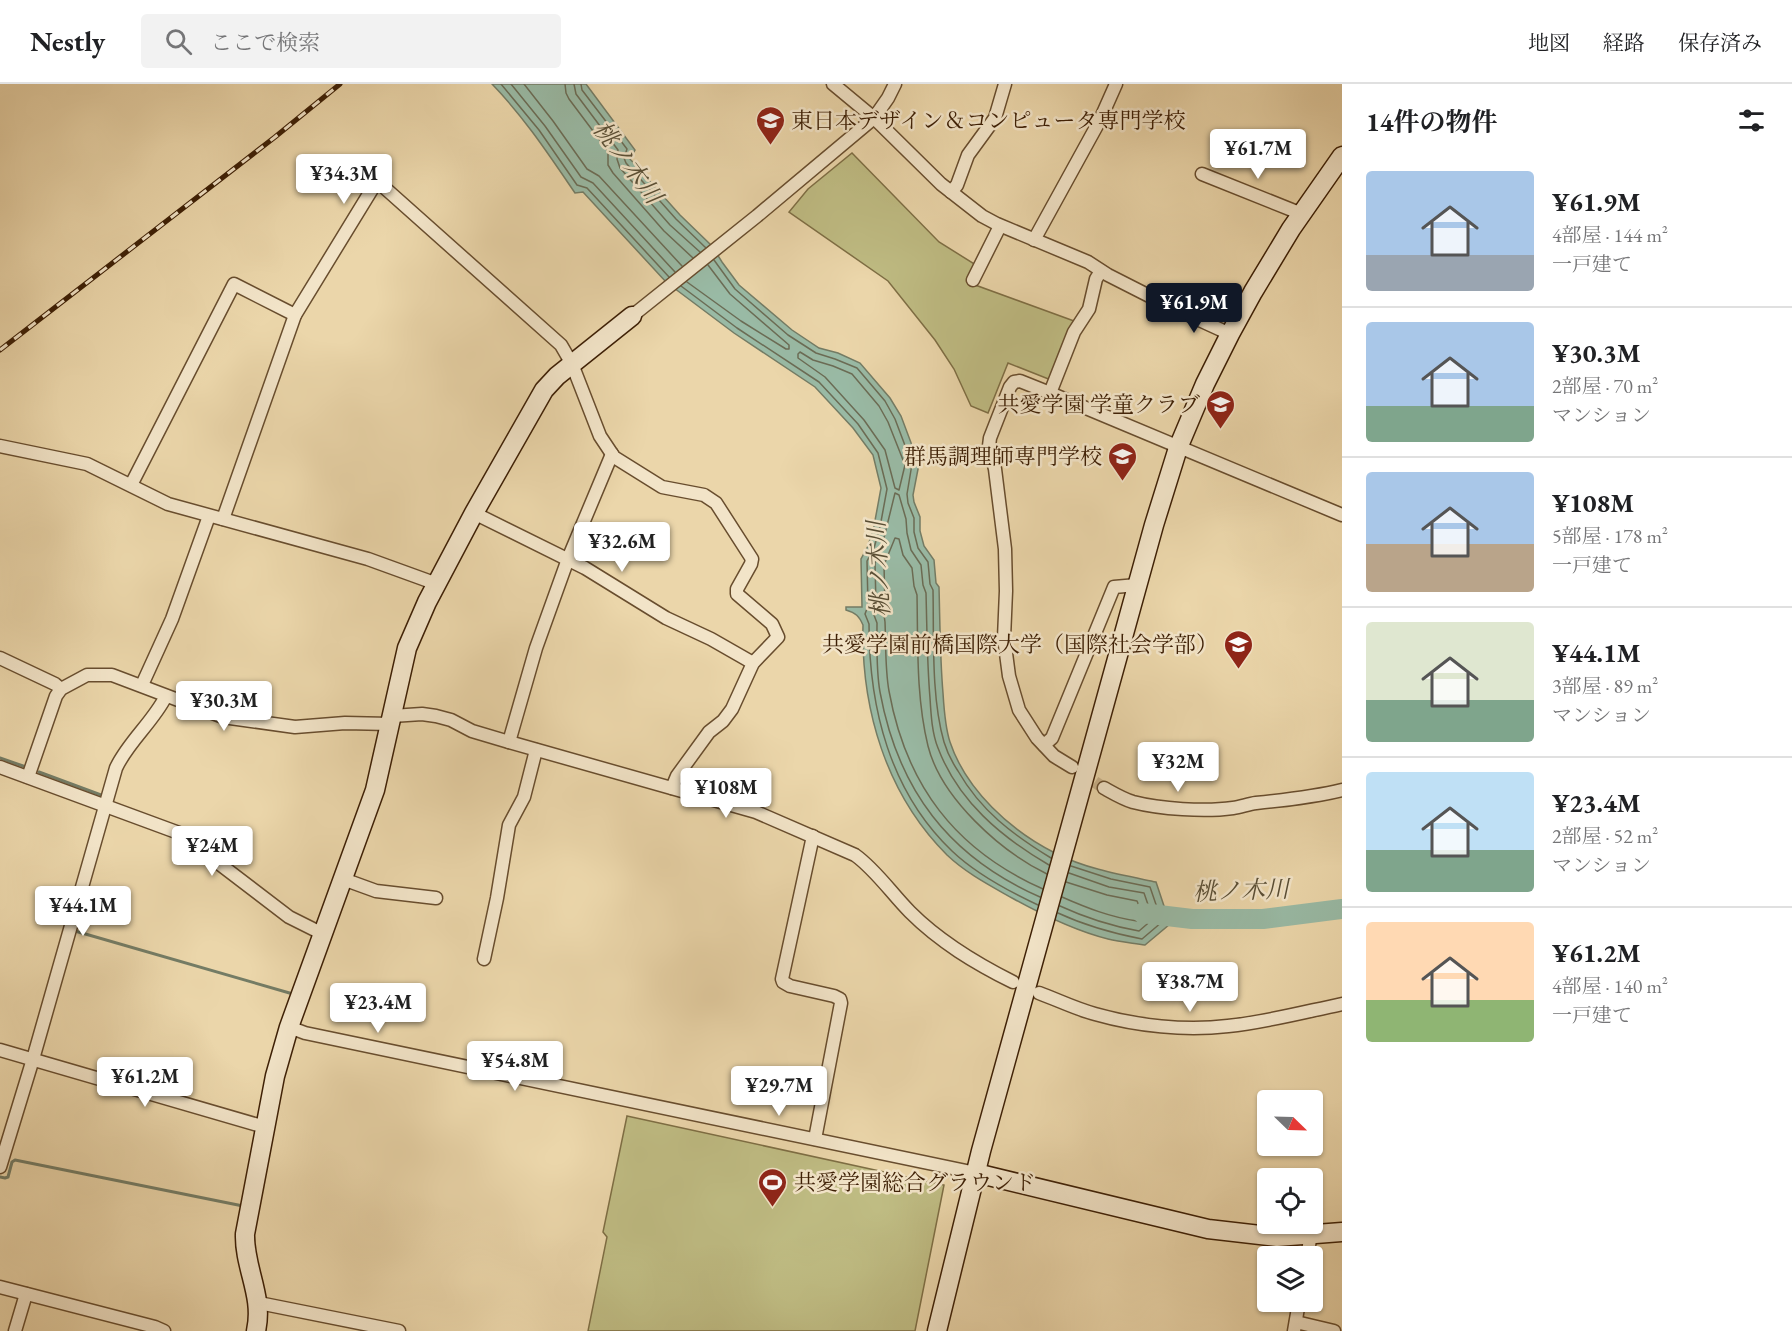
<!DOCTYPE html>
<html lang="ja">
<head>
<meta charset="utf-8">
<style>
  :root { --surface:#fff; --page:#f2f2f2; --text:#202124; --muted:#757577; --line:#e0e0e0; --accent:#111827 }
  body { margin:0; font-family:"EB Garamond","Noto Serif JP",serif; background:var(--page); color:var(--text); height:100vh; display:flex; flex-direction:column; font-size:22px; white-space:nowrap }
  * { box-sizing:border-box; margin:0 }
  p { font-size:20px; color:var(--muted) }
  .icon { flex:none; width:33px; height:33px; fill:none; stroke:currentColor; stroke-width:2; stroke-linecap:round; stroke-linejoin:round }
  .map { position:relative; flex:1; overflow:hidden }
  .sheet { display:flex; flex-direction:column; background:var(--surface); width:450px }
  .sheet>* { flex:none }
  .needle { width:39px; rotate:113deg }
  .buttons { position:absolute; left:1257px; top:1006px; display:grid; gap:12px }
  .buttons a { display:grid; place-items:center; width:66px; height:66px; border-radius:6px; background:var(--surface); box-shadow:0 2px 4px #0004; font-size:30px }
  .price { position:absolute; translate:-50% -51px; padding:0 14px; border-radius:6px; background:#fff; color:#222; font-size:20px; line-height:39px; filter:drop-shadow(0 2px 3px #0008) }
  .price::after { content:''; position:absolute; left:50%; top:36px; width:18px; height:14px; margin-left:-9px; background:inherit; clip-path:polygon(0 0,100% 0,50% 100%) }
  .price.selected { background:var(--accent); color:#fff }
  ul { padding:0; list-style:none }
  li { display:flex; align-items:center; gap:18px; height:150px; padding:0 24px }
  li+li { border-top:2px solid var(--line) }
  li span { display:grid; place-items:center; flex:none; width:168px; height:120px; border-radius:6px; color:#555 }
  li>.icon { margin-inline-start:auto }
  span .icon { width:72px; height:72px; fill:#fffc; stroke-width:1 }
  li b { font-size:26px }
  h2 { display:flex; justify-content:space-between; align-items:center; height:72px; padding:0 24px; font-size:26px }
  header { display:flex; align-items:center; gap:36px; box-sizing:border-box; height:84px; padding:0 30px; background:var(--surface); border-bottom:2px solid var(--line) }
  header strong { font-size:28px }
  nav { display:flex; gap:33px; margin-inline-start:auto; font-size:21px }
  .search { width:420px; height:54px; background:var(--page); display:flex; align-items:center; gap:15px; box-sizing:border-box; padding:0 21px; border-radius:6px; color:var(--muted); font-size:22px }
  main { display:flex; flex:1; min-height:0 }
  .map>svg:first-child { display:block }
</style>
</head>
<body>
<header>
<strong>Nestly</strong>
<div class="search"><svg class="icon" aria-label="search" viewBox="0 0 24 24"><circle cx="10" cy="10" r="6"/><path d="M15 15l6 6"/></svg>ここで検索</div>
<nav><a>地図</a><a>経路</a><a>保存済み</a></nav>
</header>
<main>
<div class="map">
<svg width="1342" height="1247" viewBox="0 0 1342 1247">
  <rect width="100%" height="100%" fill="#ebd6aa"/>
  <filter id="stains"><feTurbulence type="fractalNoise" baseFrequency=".00333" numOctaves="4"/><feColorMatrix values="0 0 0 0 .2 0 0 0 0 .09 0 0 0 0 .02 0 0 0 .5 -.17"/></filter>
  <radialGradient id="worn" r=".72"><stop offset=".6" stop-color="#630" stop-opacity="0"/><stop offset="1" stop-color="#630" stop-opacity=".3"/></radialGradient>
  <g fill="#bfbc83" stroke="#7e6e44" stroke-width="1.5">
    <path d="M852,69L939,158L976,181L967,198L1074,237L1051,296L1008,279L988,329L971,322L954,285L935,256L888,197L789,128L808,105Z"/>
    <path d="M627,1032L944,1101L915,1247H588L607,1153L603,1148Z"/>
  </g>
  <path fill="#99baa5" stroke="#747c65" stroke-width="1.5" d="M492,0H586L635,66L630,75L680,131L712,162L722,178L739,201L792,246L819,264L838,269L860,279L890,314L901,332L919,380L913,411L914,418L920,433V447L924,462L934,476L936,499L939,503C940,539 940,574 943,609C944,625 945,643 950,658C966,706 1011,747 1055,769C1086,785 1122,791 1156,798L1170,840L1145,861C1133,859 1120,858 1108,855C1075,847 1041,830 1012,814C989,801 966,789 947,771C886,710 861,625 863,541C859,532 856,529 846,526V523H862L861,475L868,462L874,442L881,404L873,371L853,344L815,303L734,249L666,198L583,108L575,109C549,71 524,33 492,0Z"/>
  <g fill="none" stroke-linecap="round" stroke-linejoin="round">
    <g stroke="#6b6c55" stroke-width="1.5">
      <path d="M501,0L539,46L577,101L587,104L669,193"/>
      <path d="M511,0L545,42L581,93L593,99L675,188"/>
      <path d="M524,0L553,37L587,85L599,92L682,182"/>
      <path d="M565,0L566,9L569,15L608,67V81L613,89L664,147L693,174"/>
      <path d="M574,0L576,10L618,66L617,75L620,84L670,141L700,168"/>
      <path d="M581,0L582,6L627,65L624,74L626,79L676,135L706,164"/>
      <path d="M714,176L735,205L788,251L816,269L835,275L857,284L885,317L895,335L912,380L907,410L908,419L914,434V448L918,464L928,478L930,500L933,506C934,553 931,613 944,658C947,668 952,678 958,687C981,727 1012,750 1051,774"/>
      <path d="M687,198L741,237L786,265H789V261L730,210L708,181"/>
      <path d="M681,202L737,244L819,298L858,340L878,369L887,405L880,443L874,464L867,477L868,522L865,530L869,540C869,624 890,708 952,767C976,790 1008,807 1038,821"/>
      <path d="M800,268L813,276L833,282L852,290L879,322L888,338L905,381L899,406L895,404L885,366L864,336L825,293L798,274V270Z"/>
      <path d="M1043,805C955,766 906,701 889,607C885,585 886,561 885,538L884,531L885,522L884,481L895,454L899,455L903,471L912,484L914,502L917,511C918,561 916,613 928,662C941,714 1000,767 1047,790"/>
      <path d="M1040,813C949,773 898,706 880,608C876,586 877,562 877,539L874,531L876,522L875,479L881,466L895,409L899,411L906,435L907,449L911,466L921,481L923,501L926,509C927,544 927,579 930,614C931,631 932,649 938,664C958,717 1001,753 1049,781"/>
      <path d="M1062,813C1087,824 1110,833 1137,837L1143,832L1137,817L1107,811L1066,798"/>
      <path d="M1060,822C1086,834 1111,842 1139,847L1153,835L1144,809L1109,803L1069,789"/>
      <path d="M1058,829C1086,842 1111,849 1142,855L1162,838L1150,803L1111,795L1071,782"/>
    </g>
    <g stroke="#747c65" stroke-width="3">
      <path d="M0,674L26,683"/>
      <path d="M39,688L101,711"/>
      <path d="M75,847L293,910"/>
      <path d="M0,1093L5,1094L8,1093L12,1078L15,1076L243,1122"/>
    </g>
    <path stroke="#99baa5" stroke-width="20" d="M1142,829L1192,835H1263L1342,825"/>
    <path stroke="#c8b189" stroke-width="12" stroke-dasharray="12 6" stroke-linecap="butt" d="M1080,688L1104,704"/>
    <defs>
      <g id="street">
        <path d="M833,0L874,34L941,100L982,132L997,140L1088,178L1108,191L1171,223L1230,250"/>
        <path d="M1202,90L1302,130"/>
        <path d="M951,108L957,101L968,71L995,34L1005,0"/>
        <path d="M1034,156L1100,36L1116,0"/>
        <path d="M973,196L1000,142"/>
        <path d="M632,232L757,132L874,34L888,14L895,0"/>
        <path d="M1050,309L1074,248L1089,225L1096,195L1101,187"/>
        <path d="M0,362L87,380L168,420L368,475L437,500"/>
        <path d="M131,401L234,200L295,231"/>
        <path d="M474,429L585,484L666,534L711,555L753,579"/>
        <path d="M223,435L295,231L377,97L561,261L572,280L600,352L614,373L662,403L704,411L716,419L752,475L751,480L737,505V510L772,540L778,553L753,579L732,625L723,637L709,648L677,692L672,704"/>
        <path d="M0,574L55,600L61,605"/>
        <path d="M142,601L172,535L209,432"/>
        <path d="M392,632L422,630L436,632L451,636L472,647L509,658L756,728L855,771C876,786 892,810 910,828C940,858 975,879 1013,898"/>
        <path d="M509,658L536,564L568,475L612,370"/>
        <path d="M1044,661L1052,654L1114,503L1137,501"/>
        <path d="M0,683L179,749L289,833L323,850"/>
        <path d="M1072,683L1054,672L1037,654L1019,626L1009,592L1004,554L1006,507L1005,465L995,385L989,362L990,354L1010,303L1014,298L1020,297L1050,309L1342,431"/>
        <path d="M28,693L56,612L61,605L87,591H112L223,633L295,643L345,639L390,640"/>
        <path d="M1104,704C1113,709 1123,715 1133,718C1160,725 1205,728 1233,724C1241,723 1248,720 1256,719C1285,716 1314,713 1342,706"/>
        <path d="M813,752L782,895L783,898L790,902L834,912L840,915L841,919L815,1055"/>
        <path d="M343,795L376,807L436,814"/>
        <path d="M484,875L497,814L509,741L524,713L536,666"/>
        <path d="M1039,909C1058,916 1076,925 1095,930C1137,942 1185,947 1228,942C1267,938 1304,928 1342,920"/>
        <path d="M289,943L305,949L976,1089"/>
        <path d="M0,966L265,1043"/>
        <path d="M0,1083L33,975L116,684C128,658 153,638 166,612"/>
        <path d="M1307,1173L1311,1150"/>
        <path d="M0,1203L155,1243L164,1247"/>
        <path d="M259,1219L399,1247"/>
        <path d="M1296,1238L1334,1247"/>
        <path d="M15,1247L26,1210"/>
        <path d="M1294,1247L1299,1218"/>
      </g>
      <g id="secondary">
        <path d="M976,1089L1208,1145L1277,1153L1342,1148"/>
        <path d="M256,1247C264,1212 244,1184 245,1150L275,992L289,943L375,706L407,564L427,518L474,429L544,306L557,292L632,232"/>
        <path d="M937,1247L981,1067L1154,441L1178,364L1205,300L1230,250L1253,208L1291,145L1342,72"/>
      </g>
    </defs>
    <use href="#street" stroke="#684d2e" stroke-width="15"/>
    <use href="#secondary" stroke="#3d1f05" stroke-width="21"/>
    <use href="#street" stroke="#f2e4c8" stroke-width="12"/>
    <use href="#secondary" stroke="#f2e4c8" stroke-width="18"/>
    <defs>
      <path id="rail" d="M0,266L275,53L340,0"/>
    </defs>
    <use href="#rail" stroke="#3d1f05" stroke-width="5"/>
    <use href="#rail" stroke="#f2e4c8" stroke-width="3" stroke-dasharray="9" stroke-linecap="butt"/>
  </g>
  <defs>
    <symbol id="school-pin" viewBox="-11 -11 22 30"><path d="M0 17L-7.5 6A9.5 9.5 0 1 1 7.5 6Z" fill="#8f2418" stroke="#f2e4c8"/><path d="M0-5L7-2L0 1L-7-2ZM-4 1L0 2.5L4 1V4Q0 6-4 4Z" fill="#fff"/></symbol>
    <symbol id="university-pin" viewBox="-11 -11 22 30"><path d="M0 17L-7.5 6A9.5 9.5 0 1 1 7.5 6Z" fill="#8f2418" stroke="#f2e4c8"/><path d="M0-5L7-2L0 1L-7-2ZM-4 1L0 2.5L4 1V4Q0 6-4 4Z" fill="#fff"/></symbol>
    <symbol id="stadium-pin" viewBox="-11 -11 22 30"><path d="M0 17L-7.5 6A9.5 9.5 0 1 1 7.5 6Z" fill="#8f2418" stroke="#f2e4c8"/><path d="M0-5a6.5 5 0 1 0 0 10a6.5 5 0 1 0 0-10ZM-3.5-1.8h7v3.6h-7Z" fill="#fff"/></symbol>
  </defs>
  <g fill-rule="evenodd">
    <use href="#school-pin" x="754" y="20" width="33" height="45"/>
    <use href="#school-pin" x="1204" y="304" width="33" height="45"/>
    <use href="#school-pin" x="1106" y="356" width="33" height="45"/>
    <use href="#university-pin" x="1222" y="544" width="33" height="45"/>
    <use href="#stadium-pin" x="756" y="1082" width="33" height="45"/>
  </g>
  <g text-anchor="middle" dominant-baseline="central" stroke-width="5" stroke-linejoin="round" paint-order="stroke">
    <g font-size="22" fill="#3d1f05" stroke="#f2e4c8" text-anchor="end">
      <text x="791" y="36" text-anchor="start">東日本デザイン＆コンピュータ専門学校</text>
      <text x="1200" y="320">共愛学園 学童クラブ</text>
      <text x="1102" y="372">群馬調理師専門学校</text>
      <text x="1218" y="560">共愛学園前橋国際大学（国際社会学部）</text>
      <text x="794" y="1098" text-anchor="start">共愛学園総合グラウンド</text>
    </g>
    <g font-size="24" font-style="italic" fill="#594e35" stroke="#f2e4c8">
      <text transform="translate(628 78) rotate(53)">桃ノ木川</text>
      <text transform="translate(878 485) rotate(-93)">桃ノ木川</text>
      <text transform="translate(1241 806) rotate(-2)">桃ノ木川</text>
    </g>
  </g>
  <rect width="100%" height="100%" filter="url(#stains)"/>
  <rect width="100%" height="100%" fill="url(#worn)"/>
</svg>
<div class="buttons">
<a><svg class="needle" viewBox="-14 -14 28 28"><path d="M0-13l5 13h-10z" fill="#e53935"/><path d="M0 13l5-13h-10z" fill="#757577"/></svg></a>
<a><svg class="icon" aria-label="locate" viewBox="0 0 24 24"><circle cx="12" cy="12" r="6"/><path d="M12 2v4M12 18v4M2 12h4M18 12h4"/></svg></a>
<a><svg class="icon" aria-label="layers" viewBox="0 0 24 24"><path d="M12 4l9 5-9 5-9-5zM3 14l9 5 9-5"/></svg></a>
</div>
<b class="price" style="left:1258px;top:96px">¥61.7M</b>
<b class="price" style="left:344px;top:121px">¥34.3M</b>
<b class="price selected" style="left:1194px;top:250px">¥61.9M</b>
<b class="price" style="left:622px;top:489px">¥32.6M</b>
<b class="price" style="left:224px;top:648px">¥30.3M</b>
<b class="price" style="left:1178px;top:709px">¥32M</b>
<b class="price" style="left:726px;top:735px">¥108M</b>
<b class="price" style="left:212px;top:793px">¥24M</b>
<b class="price" style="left:83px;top:853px">¥44.1M</b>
<b class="price" style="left:1190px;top:929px">¥38.7M</b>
<b class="price" style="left:378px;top:950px">¥23.4M</b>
<b class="price" style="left:515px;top:1008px">¥54.8M</b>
<b class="price" style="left:145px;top:1024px">¥61.2M</b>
<b class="price" style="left:779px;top:1033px">¥29.7M</b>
</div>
<section class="sheet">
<h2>14件の物件<svg class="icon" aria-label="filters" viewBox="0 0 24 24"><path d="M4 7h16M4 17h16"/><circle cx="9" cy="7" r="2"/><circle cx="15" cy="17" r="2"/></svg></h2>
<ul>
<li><span style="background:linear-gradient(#a9c7e8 70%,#9aa5b1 0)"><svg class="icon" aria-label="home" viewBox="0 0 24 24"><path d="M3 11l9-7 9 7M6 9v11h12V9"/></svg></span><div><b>¥61.9M</b><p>4部屋 · 144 m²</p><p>一戸建て</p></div></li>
<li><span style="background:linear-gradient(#a9c7e8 70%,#7fa58c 0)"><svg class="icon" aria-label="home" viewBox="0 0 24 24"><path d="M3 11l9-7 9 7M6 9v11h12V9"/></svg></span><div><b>¥30.3M</b><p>2部屋 · 70 m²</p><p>マンション</p></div></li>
<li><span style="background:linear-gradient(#a9c7e8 60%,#b9a48a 0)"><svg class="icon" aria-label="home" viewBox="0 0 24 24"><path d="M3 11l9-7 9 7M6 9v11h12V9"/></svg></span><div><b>¥108M</b><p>5部屋 · 178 m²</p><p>一戸建て</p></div></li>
<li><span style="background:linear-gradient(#dfe7d0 65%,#7fa58c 0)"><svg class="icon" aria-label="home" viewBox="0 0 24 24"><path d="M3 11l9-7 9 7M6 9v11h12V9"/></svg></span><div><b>¥44.1M</b><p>3部屋 · 89 m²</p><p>マンション</p></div></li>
<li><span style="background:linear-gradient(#bfe0f5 65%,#7fa58c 0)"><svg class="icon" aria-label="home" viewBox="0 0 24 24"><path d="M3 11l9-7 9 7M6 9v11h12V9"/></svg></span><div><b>¥23.4M</b><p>2部屋 · 52 m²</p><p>マンション</p></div></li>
<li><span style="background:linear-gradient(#ffd9b3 65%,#8fb573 0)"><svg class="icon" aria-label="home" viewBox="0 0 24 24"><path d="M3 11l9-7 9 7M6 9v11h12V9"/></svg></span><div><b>¥61.2M</b><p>4部屋 · 140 m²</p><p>一戸建て</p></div></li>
</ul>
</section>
</main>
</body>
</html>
